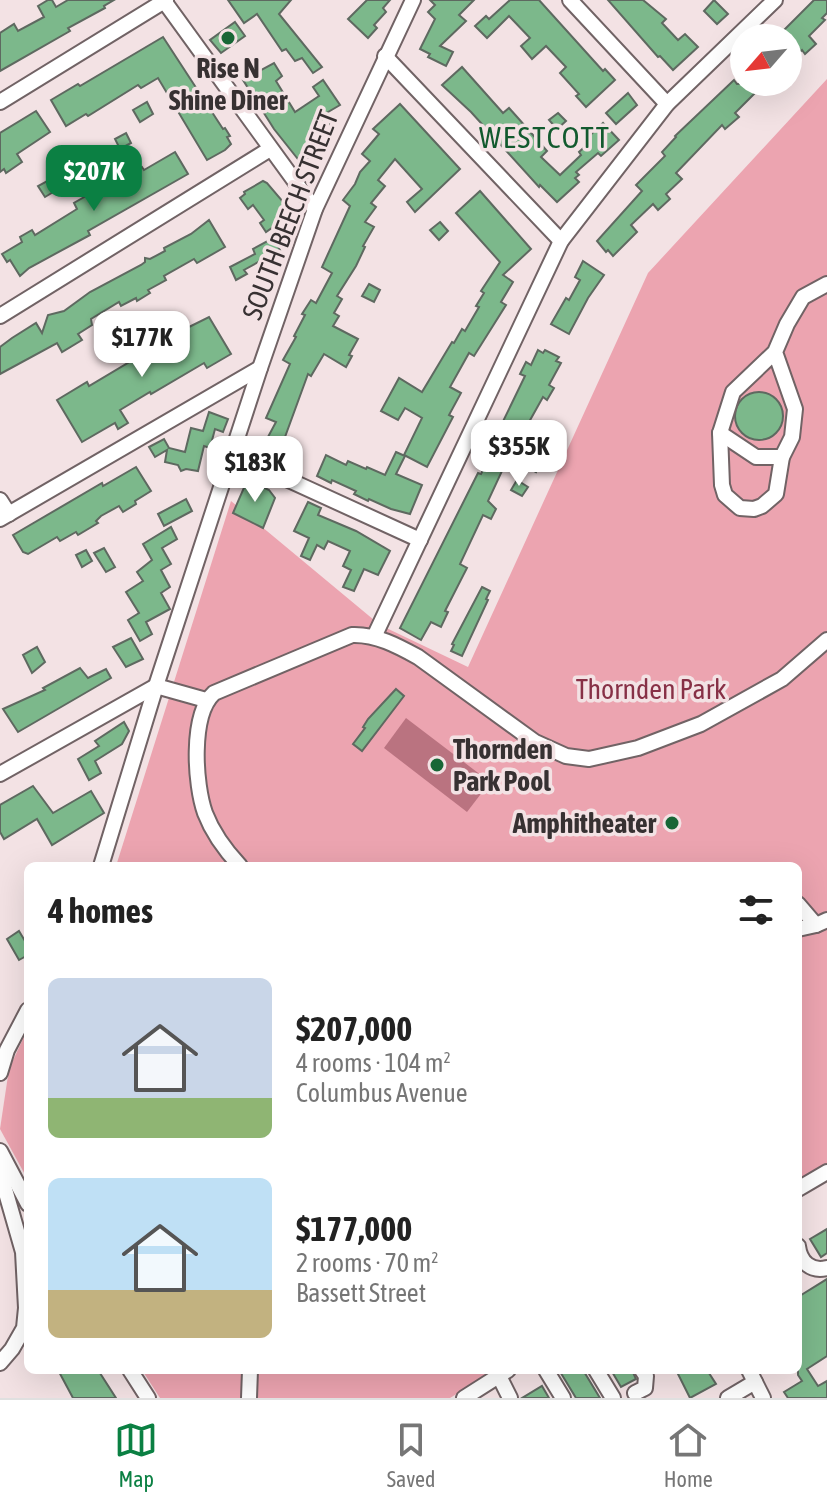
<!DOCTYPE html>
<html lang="en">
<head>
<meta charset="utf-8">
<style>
  :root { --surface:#fff; --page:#f2f2f2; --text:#222; --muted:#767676; --line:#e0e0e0; --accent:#0b8043 }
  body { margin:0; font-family:"Asap Condensed",sans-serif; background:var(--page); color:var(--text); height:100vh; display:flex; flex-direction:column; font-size:30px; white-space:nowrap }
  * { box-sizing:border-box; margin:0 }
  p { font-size:26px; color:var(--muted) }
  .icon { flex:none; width:44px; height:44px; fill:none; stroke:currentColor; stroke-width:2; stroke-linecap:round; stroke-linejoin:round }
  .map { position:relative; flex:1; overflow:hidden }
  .side { position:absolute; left:24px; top:862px; width:778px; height:512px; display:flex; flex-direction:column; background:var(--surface); border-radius:12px; box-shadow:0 8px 32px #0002 }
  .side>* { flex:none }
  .needle { width:52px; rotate:242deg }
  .tools { position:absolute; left:730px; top:24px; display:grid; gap:16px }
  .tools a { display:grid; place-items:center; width:72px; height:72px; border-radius:50%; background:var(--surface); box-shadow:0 8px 32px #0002; font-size:40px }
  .price { position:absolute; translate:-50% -68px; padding:0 18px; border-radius:16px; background:#fff; color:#222; font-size:26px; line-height:52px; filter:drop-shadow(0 2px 4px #0008) }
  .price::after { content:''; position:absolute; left:50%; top:48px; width:24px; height:18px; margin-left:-12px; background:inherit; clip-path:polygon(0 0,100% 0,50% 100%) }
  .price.current { background:var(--accent); color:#fff }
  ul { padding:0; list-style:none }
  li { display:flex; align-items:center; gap:24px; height:200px; padding:0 24px }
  li span { display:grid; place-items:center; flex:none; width:224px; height:160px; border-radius:12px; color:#555 }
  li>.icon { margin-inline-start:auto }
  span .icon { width:96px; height:96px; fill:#fffc; stroke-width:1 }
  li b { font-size:34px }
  h2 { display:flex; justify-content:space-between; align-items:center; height:96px; padding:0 24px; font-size:34px }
  .tabs { display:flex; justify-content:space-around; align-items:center; height:112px; border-top:2px solid var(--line); background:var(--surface); font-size:22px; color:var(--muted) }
  .tabs a { display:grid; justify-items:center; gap:4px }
  .tabs .current { color:var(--accent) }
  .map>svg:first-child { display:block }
</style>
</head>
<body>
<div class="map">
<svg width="827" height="1398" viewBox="0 0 827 1398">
  <rect width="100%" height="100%" fill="#f3e2e4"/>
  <g fill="#eca4b0">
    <path d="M827,79V1163L798,1181V866H116L231,501L380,625L468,667L648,273Z"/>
    <path d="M28,1028V1180L0,1129L9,1069Z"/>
    <path d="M142,1370H495L450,1398H160Z"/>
  </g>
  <path fill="#ba7380" d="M406,718L490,782L467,812L384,748Z"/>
  <g fill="#7cb88b" stroke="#5e6960" stroke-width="2">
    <path d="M48,0H52L56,7L68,0H114L104,6L105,8L68,28L70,31L0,71V33L14,24L18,31L44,17L38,6Z"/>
    <path d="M228,0H291L279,14L322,67L313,73L302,58L295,61L286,49L282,51L257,14L244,23Z"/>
    <path d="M367,0H390L383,8L386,12L374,25L377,28L368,38L348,19Z"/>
    <path d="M430,0H474L459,15L466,21L440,46L453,52L446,66L428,57L430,54L420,49L435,19L428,12L435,5Z"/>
    <path d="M510,0H539L603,71L605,69L615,80L586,107L576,96L579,94L560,73L566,67L546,46L532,59L521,46L530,38L509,16L487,38L475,26L486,16L489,19Z"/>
    <path d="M608,0H643L666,19L662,23L678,40L685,34L698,47L673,70L660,56L658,57Z"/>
    <path d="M714,0L728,14L717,24L704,11Z"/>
    <path d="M814,0H827V13L822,18L825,20L809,36L816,44L805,54L802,50L788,63V38H776Z"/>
    <path d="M235,22L245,36L221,53L210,40Z"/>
    <path d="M163,37L223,129L225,128L230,136L227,137L231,144L225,150L207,160L158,78L141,88L138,85L88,116L86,114L66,126L51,100L78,84L80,86Z"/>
    <path d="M274,63L282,76L276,81L295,112L319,96L313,87L323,80L340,105L323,115L330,125L314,136L319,145L308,153L311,156L301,163L274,129L243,80Z"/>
    <path d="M462,67L503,113L509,108L518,118L547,151L541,157L560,175L581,155L579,152L589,143L586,139L603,123L619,140L601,156L598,153L576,172L579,175L575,178L579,182L557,202L540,185L539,187L471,112L442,85Z"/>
    <path d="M734,80L737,84L766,82L735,113L739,117L725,129L722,125L676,173L682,179L666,194L670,199L658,210L653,204L631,225L637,232L613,256L608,250L606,252L597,241L642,191L636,185L665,156L662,152L676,137L675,136Z"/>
    <path d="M628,93L637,105L616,124L606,113Z"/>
    <path d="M147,102L153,114L140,122L133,110Z"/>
    <path d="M400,104L460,169L415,212L407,202L422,189L395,159L378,180L385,186L371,203L376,207L365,222L374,227L363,246L365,247L356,266L337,296L342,299L334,313L339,316L333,326L358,339L349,355L352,356L346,367L324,354L311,376L308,374L285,437L297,443L287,464L261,450L276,422L266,418L290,364L283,360L296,337L294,336L305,315L302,314L311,300L316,303L332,273L322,267L350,206L343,200L355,184L360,172L370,161L362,154L379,134L373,129Z"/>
    <path d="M36,111L50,132L17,154L22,162L6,173L4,169L0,172V133Z"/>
    <path d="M558,113L566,121L557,129L549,120Z"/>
    <path d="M126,133L131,143L120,149L115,139Z"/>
    <path d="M175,152L188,174L88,231L90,235L29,268L20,276L10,260L7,262L2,254L22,242L20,237L32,230L35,235L77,209L74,203L86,196L104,186L107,192L133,177L130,174L142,167L144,170Z"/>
    <path d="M91,153L98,164L86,170L80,160Z"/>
    <path d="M49,180L55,191L45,197L38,186Z"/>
    <path d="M263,181L267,183L290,210L281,217L283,220L266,232L260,223L264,220L253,205L248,209L240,198L245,194L244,192Z"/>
    <path d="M480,191L531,249L503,275L513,282L501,302L506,305L474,356L469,353L450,387L461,393L449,415L453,417L427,467L404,455L422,418L405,408L398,420L381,411L399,378L422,392L452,342L454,343L462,329L465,331L479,307L476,306L484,293L481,291L500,262L456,213Z"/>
    <path d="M209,220L225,247L197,263L194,259L164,276L166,280L148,290L150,293L137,301L136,298L121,306L119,302L91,319L92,325L78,334L82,340L62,352L57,343L0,374V347L12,338L36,323L42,333L48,315L64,311L90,292L141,265L145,262V258L150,259L165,251L164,248L191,234Z"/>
    <path d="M440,222L448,231L439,240L430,230Z"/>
    <path d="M273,238L280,250L244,270L247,274L236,280L230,267L255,254L253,249Z"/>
    <path d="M583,261L604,275L588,298L569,334L551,324L566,298L569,300L580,280L575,277Z"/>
    <path d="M369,284L380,290L374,302L362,296Z"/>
    <path d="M209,317L231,354L207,368L204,363L151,394L150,392L120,410L128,423L118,429L115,423L82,442L57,400L87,382L89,386L185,329Z"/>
    <path d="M538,350L543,353L545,350L559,357L556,361L561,363L549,385L554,388L547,400L543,397L524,431L530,438L525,449L515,444L508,458L488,448L492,439L494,440L525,376L520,374L526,362L531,365Z"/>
    <circle cx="759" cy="416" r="24"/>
    <path d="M209,412L228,419L223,432L215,429L210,448L204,446L198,471L186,469L181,471L178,465L165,462L167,450L155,457L149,447L164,439L169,448L185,452L191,428L203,431Z"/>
    <path d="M396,452L405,456L396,474L422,485L410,514L391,509L369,499L368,501L354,494L356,491L332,480L331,483L317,476L326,455L346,465L348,461L366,469L367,467L385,475Z"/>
    <path d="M530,455L541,460L536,472L525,466Z"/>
    <path d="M487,462L502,471L488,501L496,509L491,519L483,515L460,564L467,568L445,611L448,612L441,627L431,622L421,640L400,628L478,473L481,474Z"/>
    <path d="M136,467L151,491L135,501L136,504L123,512L119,506L101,516L96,521L98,523L78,535L76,532L60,541L57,537L28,554L23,552L13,535L102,483L103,486Z"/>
    <path d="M517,480L528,487L522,496L511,490Z"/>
    <path d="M250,481L269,490L275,498L263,528L233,513L246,483L248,484Z"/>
    <path d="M186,499L192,511L164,526L158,514Z"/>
    <path d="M308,502L321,508L318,515L356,531L390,551L378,575L364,569L354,591L343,587L351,570L343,566L350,551L328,541L324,549L317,545L310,560L301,556L309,538L294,531Z"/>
    <path d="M171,527L177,539L162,548L171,564L161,570L170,587L161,593L170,609L146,622L152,634L140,641L128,620L139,613L126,592L143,581L137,572L152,560L143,544Z"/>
    <path d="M104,548L115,567L106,572L94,553Z"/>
    <path d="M86,550L92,561L82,567L76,555Z"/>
    <path d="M482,587L490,591L486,599L488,600L462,656L451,651L454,645L452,644Z"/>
    <path d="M131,638L143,659L126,667L113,647Z"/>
    <path d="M37,647L45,662L32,673L23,655Z"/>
    <path d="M80,668L88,678L106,669L111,678L18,732L3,709L45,690L43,688Z"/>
    <path d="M396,689L404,696L362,751L353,744L365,728L363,727L368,719Z"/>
    <path d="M124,722L129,731L122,744L95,761L101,773L89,780L78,759L99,746L95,741Z"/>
    <path d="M33,786L53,813L91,791L104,813L52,845L37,819L4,839L0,832V805Z"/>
    <path d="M19,931L28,946V955L19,960L7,939Z"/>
    <path d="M827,1229V1253L821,1257L810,1239Z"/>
    <path d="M827,1279V1356L807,1369L818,1386L827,1381V1398H788L784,1392L802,1381L798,1375V1297Z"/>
    <path d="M58,1370H98L116,1398H73Z"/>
    <path d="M559,1370H583L600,1398H576Z"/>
    <path d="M611,1370H632L636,1379L621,1387Z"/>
    <path d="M676,1370H707L716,1384L690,1398Z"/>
    <path d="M542,1386L549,1398H522Z"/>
  </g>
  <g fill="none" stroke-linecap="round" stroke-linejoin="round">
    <defs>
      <g id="minor">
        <path d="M570,0L667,104"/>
        <path d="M164,1L315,209"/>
        <path d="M385,56L561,241"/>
        <path d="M0,102L166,0"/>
        <path d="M0,316L270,149"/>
        <path d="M775,352L795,409L792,437L782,457L776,494L762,506L754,509L740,508L725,495L722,485L720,433L733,392L775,352L787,324L803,297L827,284"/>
        <path d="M720,433L756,457H782"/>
        <path d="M232,454L420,540"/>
        <path d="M0,500L9,514"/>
        <path d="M0,519L260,368"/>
        <path d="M374,637L561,241L667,104L775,0"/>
        <path d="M0,774L156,686L206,700"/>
        <path d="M101,866L156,686L260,368L315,209L413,0"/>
        <path d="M240,866C225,850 213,834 205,813C195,785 190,715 214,693L352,635C376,634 398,646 418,657L535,742L566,756L589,759L638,748L701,724L782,679L827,640"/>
        <path d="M798,904L816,925"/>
        <path d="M798,929L816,925L827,920"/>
        <path d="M0,1073L7,1050L28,1010"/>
        <path d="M0,1151L28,1204"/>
        <path d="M0,1172L23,1252L26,1308L24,1328L12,1349L0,1363"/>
        <path d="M798,1189L827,1172"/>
        <path d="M798,1246C800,1262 811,1272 827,1268"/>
        <path d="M130,1370L148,1398"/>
        <path d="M546,1370L563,1398"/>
        <path d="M596,1370L613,1398"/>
        <path d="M749,1370L763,1398"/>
        <path d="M499,1376L510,1398"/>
        <path d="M635,1393L645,1388L646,1376L642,1370"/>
        <path d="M249,1398L250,1370"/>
        <path d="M464,1398L508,1370"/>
        <path d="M728,1398L755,1382"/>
      </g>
    </defs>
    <use href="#minor" stroke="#716365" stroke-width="18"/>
    <use href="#minor" stroke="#fff" stroke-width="14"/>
  </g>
  <g fill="#186636" stroke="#f3e2e4" stroke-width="3">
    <circle cx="228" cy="38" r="8"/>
    <circle cx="437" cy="765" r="8"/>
    <circle cx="672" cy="823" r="8"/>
  </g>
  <g text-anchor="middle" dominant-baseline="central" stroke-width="7" stroke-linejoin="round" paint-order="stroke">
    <g font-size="28" font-weight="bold" fill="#373132" stroke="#f3e2e4">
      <text x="228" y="68">Rise N<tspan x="228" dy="32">Shine Diner</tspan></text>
      <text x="453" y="749" text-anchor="start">Thornden<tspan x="453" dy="32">Park Pool</tspan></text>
      <text x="656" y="823" text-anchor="end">Amphitheater</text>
    </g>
    <g font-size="28" fill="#373132" stroke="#f3e2e4">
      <text transform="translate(290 215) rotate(-69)">SOUTH BEECH STREET</text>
    </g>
    <g font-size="28" fill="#873046" stroke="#f3e2e4">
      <text x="651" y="689">Thornden Park</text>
    </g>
    <g font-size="30" letter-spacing="2" fill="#125a2e" stroke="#f3e2e4">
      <text x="545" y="137">WESTCOTT</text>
    </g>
  </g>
</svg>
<div class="tools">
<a><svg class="needle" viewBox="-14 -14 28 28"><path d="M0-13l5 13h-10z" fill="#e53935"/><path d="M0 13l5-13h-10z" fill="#767676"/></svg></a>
</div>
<b class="price current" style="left:94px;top:213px">$207K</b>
<b class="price" style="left:142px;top:379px">$177K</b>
<b class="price" style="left:519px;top:488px">$355K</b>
<b class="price" style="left:255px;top:504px">$183K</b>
<section class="side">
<h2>4 homes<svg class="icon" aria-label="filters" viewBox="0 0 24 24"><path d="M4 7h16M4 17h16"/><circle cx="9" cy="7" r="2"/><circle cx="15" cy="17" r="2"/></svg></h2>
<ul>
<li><span style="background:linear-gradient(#c9d6e8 75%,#8fb573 0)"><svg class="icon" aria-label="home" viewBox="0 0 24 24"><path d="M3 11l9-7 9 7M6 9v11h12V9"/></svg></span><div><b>$207,000</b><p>4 rooms · 104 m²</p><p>Columbus Avenue</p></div></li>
<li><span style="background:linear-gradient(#bfe0f5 70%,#c2b280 0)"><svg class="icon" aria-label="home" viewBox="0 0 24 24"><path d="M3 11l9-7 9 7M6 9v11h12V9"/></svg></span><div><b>$177,000</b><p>2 rooms · 70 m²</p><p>Bassett Street</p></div></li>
</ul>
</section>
</div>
<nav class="tabs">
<a class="current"><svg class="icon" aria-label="map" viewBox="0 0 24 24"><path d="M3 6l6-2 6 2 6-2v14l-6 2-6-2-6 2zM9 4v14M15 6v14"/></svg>Map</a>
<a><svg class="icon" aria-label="saved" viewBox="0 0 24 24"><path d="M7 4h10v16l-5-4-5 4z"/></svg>Saved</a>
<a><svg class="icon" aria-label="home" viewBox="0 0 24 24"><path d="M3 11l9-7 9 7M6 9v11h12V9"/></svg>Home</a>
</nav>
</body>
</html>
